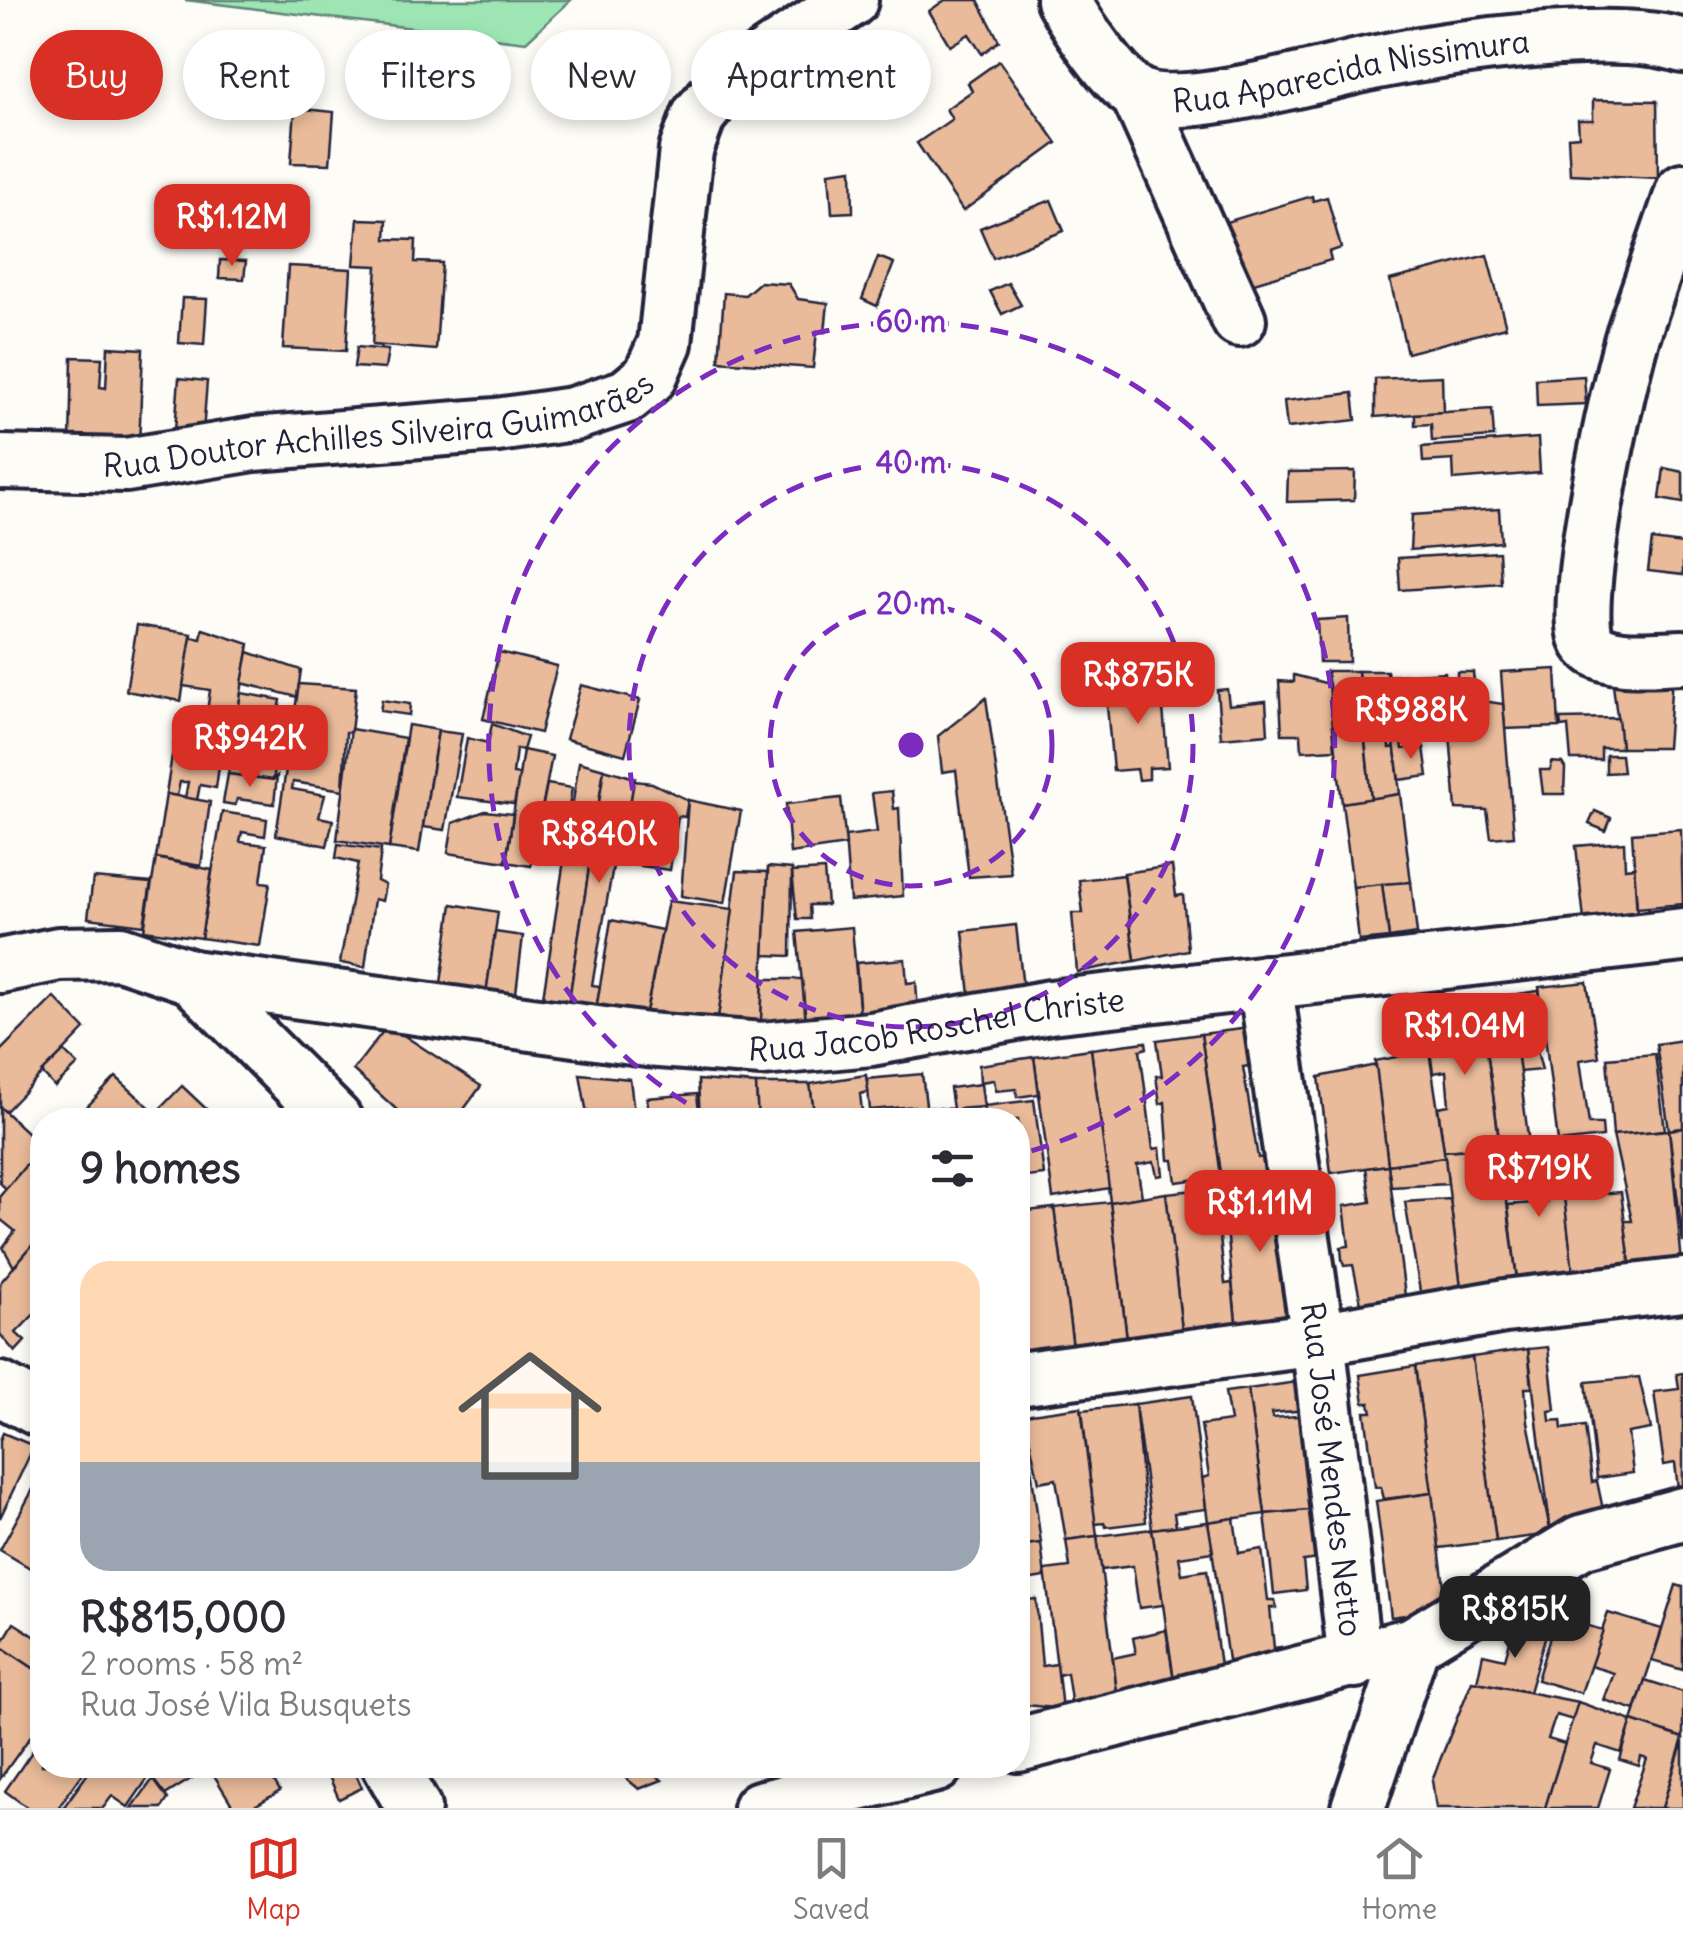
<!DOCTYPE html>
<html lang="en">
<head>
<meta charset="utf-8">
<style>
  :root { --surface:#fff; --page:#f2f2f3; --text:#2b2b33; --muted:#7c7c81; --line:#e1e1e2; --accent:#d93025 }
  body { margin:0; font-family:Delius,sans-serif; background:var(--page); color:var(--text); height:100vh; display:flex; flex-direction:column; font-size:38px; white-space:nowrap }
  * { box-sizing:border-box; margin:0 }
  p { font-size:32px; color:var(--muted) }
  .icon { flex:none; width:55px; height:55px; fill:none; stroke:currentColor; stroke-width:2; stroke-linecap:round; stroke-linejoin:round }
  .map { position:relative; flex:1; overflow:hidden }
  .side { position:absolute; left:30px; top:1108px; width:1000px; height:670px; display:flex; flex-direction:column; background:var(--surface); border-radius:40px; box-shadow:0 5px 15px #0003 }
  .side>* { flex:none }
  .banner { position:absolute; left:30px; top:30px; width:1000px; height:90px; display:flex; gap:20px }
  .price { position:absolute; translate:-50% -85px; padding:0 22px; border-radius:20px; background:var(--accent); color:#fff; font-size:32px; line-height:65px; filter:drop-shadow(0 2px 5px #0008) }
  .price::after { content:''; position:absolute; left:50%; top:60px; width:30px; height:22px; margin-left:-15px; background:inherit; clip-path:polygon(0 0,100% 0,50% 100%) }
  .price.current { background:#222; color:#fff }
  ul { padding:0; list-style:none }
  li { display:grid; align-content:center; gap:20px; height:530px; padding:0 50px }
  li+li { border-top:2px solid var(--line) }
  li span { display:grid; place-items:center; height:310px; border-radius:30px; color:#555 }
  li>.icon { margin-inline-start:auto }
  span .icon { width:180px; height:180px; fill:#fffc; stroke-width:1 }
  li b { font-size:42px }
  h2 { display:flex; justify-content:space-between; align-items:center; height:120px; padding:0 50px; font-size:42px }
  .tag { padding:0 35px; border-radius:45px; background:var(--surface); box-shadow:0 5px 15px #0003; font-size:35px; line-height:90px }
  .tag.current { background:var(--accent); color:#fff }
  .menu { display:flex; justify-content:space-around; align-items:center; height:140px; border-top:2px solid var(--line); background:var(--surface); font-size:28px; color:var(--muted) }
  .menu a { display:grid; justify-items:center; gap:5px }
  .menu .current { color:var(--accent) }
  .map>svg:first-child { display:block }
</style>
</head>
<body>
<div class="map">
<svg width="1683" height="1808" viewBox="0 0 1683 1808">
  <rect width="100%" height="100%" fill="#fdfcf7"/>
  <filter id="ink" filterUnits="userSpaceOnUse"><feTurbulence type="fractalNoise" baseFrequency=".01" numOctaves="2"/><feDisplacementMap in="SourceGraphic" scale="20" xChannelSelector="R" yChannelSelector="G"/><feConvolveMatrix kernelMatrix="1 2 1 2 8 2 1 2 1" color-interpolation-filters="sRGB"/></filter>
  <g filter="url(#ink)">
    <path fill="#9de6b4" stroke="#608478" stroke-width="2.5" d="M185,0H571L526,42Z"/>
    <g fill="#eabb9a" stroke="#22223b" stroke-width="2.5">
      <path d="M945,0H978L999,41L982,54L969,34L950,46L929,11Z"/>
      <path d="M999,61L1057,143L963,211L917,143L952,119L946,109L972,91L968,83Z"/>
      <path d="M1593,100L1657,101L1658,178L1570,174L1568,137L1579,136L1578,120H1593Z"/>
      <path d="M295,108L334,112L330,164L291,163Z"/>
      <path d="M852,169L853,212L832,213L829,172Z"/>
      <path d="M278,194L309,197L308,221L275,219Z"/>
      <path d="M1312,196L1313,201L1327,197L1341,248L1329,252L1331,260L1244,286L1226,222Z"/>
      <path d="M1051,200L1064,231L993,258L980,228Z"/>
      <path d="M358,219L387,220L386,239L416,240L415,262L442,263L436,350L372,345L377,266L354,265Z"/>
      <path d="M1487,255L1506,327L1407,353L1390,280Z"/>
      <path d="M878,257L894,263L877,306L862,299Z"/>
      <path d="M220,260L246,261L244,279L219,278Z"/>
      <path d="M288,266L351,269L346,351L283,348Z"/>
      <path d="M760,282L789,284L798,299L828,303L825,332L817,331L813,368L719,361L724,293L745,295Z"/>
      <path d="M1008,283L1021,305L1002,314L990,291Z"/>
      <path d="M182,298L207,299L204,345L179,343Z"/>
      <path d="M108,347L143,349L139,446L70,443L72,357L102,358L100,387L106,388Z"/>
      <path d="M357,347L388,350L385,369L354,367Z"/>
      <path d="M1442,376L1443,412L1375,417V379Z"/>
      <path d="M1584,376L1586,404L1537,406L1536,379Z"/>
      <path d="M179,378L207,381L203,433L175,430Z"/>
      <path d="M1353,393L1356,420L1287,428L1284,401Z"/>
      <path d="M1492,409L1494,437L1432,441L1431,424L1415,425V414Z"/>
      <path d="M1538,438L1540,473L1454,480L1453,460L1423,462L1422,447Z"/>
      <path d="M1664,468L1683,472V503L1660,499Z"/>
      <path d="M1355,471L1354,500L1287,502L1288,472Z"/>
      <path d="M1499,509L1501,542L1410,550L1412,515Z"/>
      <path d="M1652,540L1683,544V575L1648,571Z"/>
      <path d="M1499,552L1501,583L1400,590L1398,558Z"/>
      <path d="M1348,618L1349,662H1319L1317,620Z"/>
      <path d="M137,625L192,634L181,701L126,691Z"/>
      <path d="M203,629L249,644L237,717L207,712L210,690L183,686L191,637L201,639Z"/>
      <path d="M248,652L301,670L297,697L242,683Z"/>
      <path d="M499,652L557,666L540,733L483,719Z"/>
      <path d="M1556,669L1559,727L1505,729L1501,672Z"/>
      <path d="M1327,671H1358L1371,799L1342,803Z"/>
      <path d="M1358,671H1387L1388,678H1383L1390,748L1395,747L1400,794L1371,799Z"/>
      <path d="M1445,672L1450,734L1415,741L1414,736L1394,739L1387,676Z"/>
      <path d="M1457,672H1473L1476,700L1503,704L1514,836L1491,838L1487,810L1456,809L1446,684H1457Z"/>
      <path d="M1134,673H1160L1168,767L1149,768V779L1139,780L1137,769L1113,771L1106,695L1135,693Z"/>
      <path d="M1294,675L1329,684L1335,749L1302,751L1301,734H1282L1279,681L1294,682Z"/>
      <path d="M1612,677H1672L1667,748H1621Z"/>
      <path d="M299,684L356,688L351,732H346L343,790L293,782L292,789L325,795L319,817L333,820L327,846L276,835Z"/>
      <path d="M581,685L640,700L625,755L566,739Z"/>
      <path d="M1227,689L1229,705L1266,701L1268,734L1221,738L1217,690Z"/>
      <path d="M241,693L281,700L278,716L285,717L273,780L228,774Z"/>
      <path d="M986,698L1011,874L969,877L956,770L942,772L938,736Z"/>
      <path d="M382,700L410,704L409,715L380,711Z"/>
      <path d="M178,717L225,724L216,788L200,785L197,800L185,798L188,782H180L177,796L166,794Z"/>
      <path d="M1618,718L1621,748H1601V760H1571L1568,726L1561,727L1560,719Z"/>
      <path d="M492,724L527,737L523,750L516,749L513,774L520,775L514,804L457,797L467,738L488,743Z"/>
      <path d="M408,725L438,730L419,852L389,848Z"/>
      <path d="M351,729L405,738L389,848L337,840Z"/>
      <path d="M438,731L462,734L445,830L423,827Z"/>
      <path d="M1402,741L1403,749L1424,747L1428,776L1399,780L1394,742Z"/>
      <path d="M523,750L552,756L531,866L506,862Z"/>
      <path d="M1606,755H1621L1623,772L1606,773Z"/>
      <path d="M579,762L604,769L568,1007L542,1004Z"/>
      <path d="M1551,762L1562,763L1565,768L1564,794H1543L1540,770H1551Z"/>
      <path d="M604,769L635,778L629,811L623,810L592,985L600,986L596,1010L568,1007Z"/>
      <path d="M228,774L273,780L277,776L274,804L237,799L235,805L223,803Z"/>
      <path d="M634,781L652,783L688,800L685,817L678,816L670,870L620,863Z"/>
      <path d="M547,784L572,788L561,859L533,855Z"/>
      <path d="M892,791L894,809L899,808L903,896L850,901L845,836L877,832L872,793Z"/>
      <path d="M166,794L210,802L201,866L156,858Z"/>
      <path d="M1400,794L1411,882L1353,887L1342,803Z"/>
      <path d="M841,798L846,845L790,853L786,804Z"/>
      <path d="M688,800L741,811L725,903L681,896Z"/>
      <path d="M485,811L513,814L506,862L448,853L453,823Z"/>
      <path d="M1595,811L1611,818L1606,831L1589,824Z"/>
      <path d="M222,812L267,819L265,836L242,832L240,842L266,845L261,882L270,883L260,946L201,938Z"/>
      <path d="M1681,829L1683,904L1637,908L1632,833Z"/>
      <path d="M1624,842L1625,868L1634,867L1637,915L1584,920L1576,846Z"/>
      <path d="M338,844L381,850L377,881L385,885L382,901L374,899L365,967L340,963L358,863L336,858Z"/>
      <path d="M156,858L212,870L201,938L144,930Z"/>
      <path d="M1172,866L1176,896L1183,895L1188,950L1135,961L1124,873Z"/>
      <path d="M768,867L792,869L791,956L764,955Z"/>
      <path d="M824,870L827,905H809L810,919H797L792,872Z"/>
      <path d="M737,871L768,872L761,1021L718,1017Z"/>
      <path d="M1124,875L1135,961L1077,972L1072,913H1083L1079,880Z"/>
      <path d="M93,878L151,883L144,925L88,918Z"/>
      <path d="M1411,882L1417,934L1389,938L1382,884Z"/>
      <path d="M1382,884L1389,938L1359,941L1353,887Z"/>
      <path d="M668,901L733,909L717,1025L645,1017Z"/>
      <path d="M452,904L498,912L486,994L441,983Z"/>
      <path d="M611,920L662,930L645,1017L596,1010Z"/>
      <path d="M1016,925L1023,988L970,995L963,931Z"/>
      <path d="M852,927L860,1018L806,1024L797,932Z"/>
      <path d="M495,932L523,936L515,1001L486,994Z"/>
      <path d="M905,959L907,983L916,982L918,1012L860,1018L856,963Z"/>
      <path d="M763,979H802L806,1024L761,1021Z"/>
      <path d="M1587,982L1599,1057L1580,1060L1589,1124H1602L1603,1137L1558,1142L1539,987Z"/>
      <path d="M1539,991L1541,1010L1528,1011V1016L1542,1070L1519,1072L1510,995Z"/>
      <path d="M1510,995L1529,1144L1500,1147L1480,999Z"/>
      <path d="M54,997L85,1029L5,1112L0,1107V1051Z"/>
      <path d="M1480,999L1500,1147L1444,1151L1438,1107L1449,1105L1446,1071L1433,1073L1429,1043H1441L1437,1010L1424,1012L1423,1007Z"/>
      <path d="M388,1025L481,1086L456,1120H408L353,1070Z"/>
      <path d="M1258,1027L1264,1063L1243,1067L1258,1158L1279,1156L1282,1177L1223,1187L1201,1034Z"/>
      <path d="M1201,1034L1221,1176L1176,1182L1173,1160H1169L1165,1102L1160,1104L1156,1076H1162L1157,1040Z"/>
      <path d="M1683,1040V1128L1669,1130L1656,1044Z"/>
      <path d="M1146,1042L1147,1048L1140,1050L1153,1149L1160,1148L1163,1175L1157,1176L1154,1162L1137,1165L1142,1197L1110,1202L1091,1049Z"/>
      <path d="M1091,1049L1109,1188L1053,1198L1034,1057Z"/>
      <path d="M64,1051L78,1065L55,1087L42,1073Z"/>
      <path d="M1429,1051L1445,1157L1388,1165L1375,1061Z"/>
      <path d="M1655,1054L1665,1130L1613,1135L1607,1058Z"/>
      <path d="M1034,1057L1039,1094L1017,1097L1016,1089L996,1091L994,1080L980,1082L979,1065Z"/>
      <path d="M1376,1065L1388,1165L1331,1173L1319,1077Z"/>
      <path d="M580,1074L630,1079L635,1120H588Z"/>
      <path d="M922,1074L928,1120H915L914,1106L870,1110L867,1079Z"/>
      <path d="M866,1075L868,1092L860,1094L863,1120H815L810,1084Z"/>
      <path d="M116,1077L156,1113L149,1120H74Z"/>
      <path d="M698,1080L756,1084L758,1120H700Z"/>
      <path d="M756,1084H810L815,1120H758Z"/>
      <path d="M981,1084L984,1107L959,1109L960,1120H928L926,1107L953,1109L950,1088Z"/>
      <path d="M182,1086L218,1120H149Z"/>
      <path d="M697,1094L700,1120H650L647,1098Z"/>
      <path d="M1034,1100L1044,1175L1018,1178V1120H986L984,1106Z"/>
      <path d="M0,1107L42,1146L6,1189L0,1183Z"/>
      <path d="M1683,1128V1243L1669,1130Z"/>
      <path d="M1669,1130L1683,1273L1632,1280L1624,1221H1632L1613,1135Z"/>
      <path d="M1558,1142L1575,1288L1519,1296L1508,1205L1547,1202L1545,1187L1506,1190L1500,1147Z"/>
      <path d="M1500,1147L1519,1296L1463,1304L1444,1151Z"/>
      <path d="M1445,1157L1448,1184L1391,1187L1388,1165Z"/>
      <path d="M29,1162L42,1172V1234L14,1267L3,1247L15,1231L0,1219V1196Z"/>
      <path d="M1388,1165L1407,1311L1351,1317L1349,1304L1361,1303L1353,1265L1344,1266L1342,1259L1341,1247L1349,1246L1344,1206L1371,1202L1366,1168Z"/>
      <path d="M1282,1177L1296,1323L1237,1332L1223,1187Z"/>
      <path d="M1223,1187L1226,1219H1218L1225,1284L1232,1283L1237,1332L1183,1339L1166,1193Z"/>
      <path d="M1621,1192L1632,1280L1575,1288L1564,1197Z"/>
      <path d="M1166,1193L1183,1339L1128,1347L1110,1202Z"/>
      <path d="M1450,1199L1463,1304L1423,1309L1405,1202Z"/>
      <path d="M1110,1202L1128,1347L1074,1354L1054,1208Z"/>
      <path d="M1054,1208L1074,1354L1018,1362V1212Z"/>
      <path d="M42,1234V1306L16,1333L25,1341L15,1352L0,1334V1283Z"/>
      <path d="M1548,1347L1555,1410L1549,1411L1550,1421L1561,1420L1562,1429L1585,1426L1592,1482L1597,1481L1605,1519L1551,1534L1528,1349Z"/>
      <path d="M1528,1349L1532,1388H1525L1528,1422L1551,1534L1496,1541L1472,1357Z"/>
      <path d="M1472,1357L1496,1541L1439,1548L1415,1366Z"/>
      <path d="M1415,1366L1432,1493L1384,1499L1381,1487H1375L1365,1412H1372L1370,1403H1364L1360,1375Z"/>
      <path d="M1683,1373V1497L1679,1498L1675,1463L1664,1465L1654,1392L1679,1389L1677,1374Z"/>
      <path d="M1639,1377L1651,1429L1628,1433L1633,1473L1597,1478L1586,1382Z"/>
      <path d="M1304,1381L1307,1410L1272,1413L1273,1418L1308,1415L1319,1509L1265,1514L1248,1389Z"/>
      <path d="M1248,1389L1265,1514L1208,1522L1202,1478L1209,1476L1201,1425L1230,1421L1225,1392Z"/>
      <path d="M1192,1396L1206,1509L1174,1513L1176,1526L1152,1529L1135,1404Z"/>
      <path d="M1135,1404L1146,1522L1106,1527L1104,1523L1095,1524L1082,1410Z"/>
      <path d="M1081,1407L1097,1536L1066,1540L1056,1479L1039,1482L1024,1415Z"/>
      <path d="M1024,1415L1041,1543L1018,1546V1416Z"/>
      <path d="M3,1433L34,1446L0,1518V1440Z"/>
      <path d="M36,1484L42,1487V1575L0,1550Z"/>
      <path d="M1432,1493L1447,1609L1391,1617L1376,1501Z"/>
      <path d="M1321,1509L1319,1559L1303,1561L1306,1590L1274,1594L1265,1514Z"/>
      <path d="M1234,1518L1239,1553L1262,1549L1268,1600H1275L1277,1608H1270L1274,1648L1281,1647L1283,1662L1230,1674L1208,1522Z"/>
      <path d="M1208,1522L1213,1552L1179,1557L1182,1574L1207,1570L1220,1666L1228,1664L1230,1674L1175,1687L1152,1529Z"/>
      <path d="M1152,1529L1163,1605L1139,1608L1133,1566L1101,1570L1097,1536Z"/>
      <path d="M1097,1536L1118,1700L1072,1707L1067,1673L1058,1675L1045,1570L1070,1567L1066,1540Z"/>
      <path d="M1041,1543L1045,1577L1018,1581V1546Z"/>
      <path d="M1676,1585L1683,1587V1670L1652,1661Z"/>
      <path d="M1036,1599L1042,1666L1057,1664L1062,1709L1018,1704V1601Z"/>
      <path d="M1608,1613L1662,1629L1635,1710L1604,1700L1614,1673L1590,1666Z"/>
      <path d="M1556,1617L1603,1630L1581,1693L1537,1680Z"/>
      <path d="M14,1623L42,1641V1674L0,1646Z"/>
      <path d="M1515,1623L1547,1631L1529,1692L1477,1682L1483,1654L1505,1659Z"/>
      <path d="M1166,1630L1175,1687L1118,1700L1113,1658L1136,1653L1133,1638Z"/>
      <path d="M0,1646L42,1674V1731L37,1727L0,1779Z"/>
      <path d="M1645,1680L1683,1692V1738L1632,1721Z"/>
      <path d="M1472,1681L1578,1702L1573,1720L1556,1715L1548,1739L1565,1744L1545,1808H1436L1432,1780Z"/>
      <path d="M1578,1702L1632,1721L1621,1753L1597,1745L1591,1763L1610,1769L1598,1808H1545Z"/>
      <path d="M1632,1721L1683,1738L1662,1808H1630L1647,1759L1641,1757L1639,1766L1620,1760Z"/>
      <path d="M42,1737V1765H89L58,1808H28L5,1791Z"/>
      <path d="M1683,1741V1808H1662Z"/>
      <path d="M94,1765H141L150,1775L128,1807L112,1796L103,1808H63Z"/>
      <path d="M141,1765H184L194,1777L165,1795Z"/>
      <path d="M213,1765H265L280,1791L251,1808H234L209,1767Z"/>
      <path d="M344,1765H352L362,1788L339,1799L328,1774Z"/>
      <path d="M610,1765H645L662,1780L639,1789Z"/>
      <path d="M153,1779L168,1799L162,1808H132Z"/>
    </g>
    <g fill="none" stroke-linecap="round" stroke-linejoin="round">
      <defs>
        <g id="street">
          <path id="s1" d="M1063,0C1075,22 1117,85 1139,95C1179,115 1325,73 1372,63C1444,48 1617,23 1683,46"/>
          <path d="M1138,95L1239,320"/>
          <path d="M1683,190C1667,239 1649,286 1633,335C1619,380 1568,609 1588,642C1603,666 1659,657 1683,657"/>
          <path id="s2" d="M0,462L126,465L254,444L497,425L573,414L627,396L650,377L665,343L686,150L699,115L723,86L851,0"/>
          <path id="s3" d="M0,966L59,954L120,953L192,977L647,1040L762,1049L871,1039L1050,1007L1683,935"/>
          <path d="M192,977L335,1120"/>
          <path id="s4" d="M1265,982L1318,1339L1355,1661"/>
          <path d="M1018,1379L1318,1339L1505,1306L1683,1285"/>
          <path d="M0,1389L42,1411"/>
          <path d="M1018,1745L1413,1644L1581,1542L1683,1514"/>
          <path d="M389,1765L414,1808"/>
          <path d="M760,1808L936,1765"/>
          <path d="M1358,1808L1413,1644"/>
        </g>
      </defs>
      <use href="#street" stroke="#22223b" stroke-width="60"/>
      <use href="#street" stroke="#fdfcf7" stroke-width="52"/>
    </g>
  </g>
  <g fill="none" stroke="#7b2cbf" stroke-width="5" stroke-dasharray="18 12">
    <circle cx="911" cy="745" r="141"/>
    <circle cx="911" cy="745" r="282"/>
    <path d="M712 1118A423 423 0 1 1 1020 1154"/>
  </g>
  <g text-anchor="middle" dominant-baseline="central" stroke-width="8" stroke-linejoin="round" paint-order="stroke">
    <g font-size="32" fill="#22223b" stroke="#fdfcf7">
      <text stroke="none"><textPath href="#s1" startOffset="338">Rua Aparecida Nissimura</textPath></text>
      <text stroke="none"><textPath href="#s2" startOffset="382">Rua Doutor Achilles Silveira Guimarães</textPath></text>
      <text stroke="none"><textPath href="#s3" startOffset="948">Rua Jacob Roschel Christe</textPath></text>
      <text stroke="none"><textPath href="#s4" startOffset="492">Rua José Mendes Netto</textPath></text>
    </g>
  </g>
  <circle cx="911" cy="745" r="15" fill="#7b2cbf" stroke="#fdfcf7" stroke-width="5"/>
  <g font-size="30" text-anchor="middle" font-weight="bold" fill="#7b2cbf" stroke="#fdfcf7" stroke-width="8" stroke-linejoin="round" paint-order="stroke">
    <text x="911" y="332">60 m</text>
    <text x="911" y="473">40 m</text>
    <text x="911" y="614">20 m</text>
  </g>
</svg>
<b class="price" style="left:232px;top:269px">R$1.12M</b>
<b class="price" style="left:1138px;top:727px">R$875K</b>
<b class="price" style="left:1411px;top:762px">R$988K</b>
<b class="price" style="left:250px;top:790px">R$942K</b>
<b class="price" style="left:599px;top:886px">R$840K</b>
<b class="price" style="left:1465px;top:1078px">R$1.04M</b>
<b class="price" style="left:1539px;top:1220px">R$719K</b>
<b class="price" style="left:1260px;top:1255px">R$1.11M</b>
<b class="price current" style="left:1515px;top:1661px">R$815K</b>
<div class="banner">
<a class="tag current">Buy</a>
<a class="tag">Rent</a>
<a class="tag">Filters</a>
<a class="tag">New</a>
<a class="tag">Apartment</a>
</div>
<section class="side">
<h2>9 homes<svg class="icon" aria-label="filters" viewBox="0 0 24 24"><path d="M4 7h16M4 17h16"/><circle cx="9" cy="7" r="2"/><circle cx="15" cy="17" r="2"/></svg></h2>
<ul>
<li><span style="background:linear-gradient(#ffd9b3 65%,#9aa5b1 0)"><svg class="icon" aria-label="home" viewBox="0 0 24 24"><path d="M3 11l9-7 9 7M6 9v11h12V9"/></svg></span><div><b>R$815,000</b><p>2 rooms · 58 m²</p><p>Rua José Vila Busquets</p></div></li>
</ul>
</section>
</div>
<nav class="menu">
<a class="current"><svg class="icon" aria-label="map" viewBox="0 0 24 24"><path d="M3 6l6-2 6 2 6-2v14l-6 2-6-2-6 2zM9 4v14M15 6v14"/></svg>Map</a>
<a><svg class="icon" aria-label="saved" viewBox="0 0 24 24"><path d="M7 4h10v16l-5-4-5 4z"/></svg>Saved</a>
<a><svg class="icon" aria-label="home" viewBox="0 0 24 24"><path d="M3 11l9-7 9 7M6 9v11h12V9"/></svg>Home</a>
</nav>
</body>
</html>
